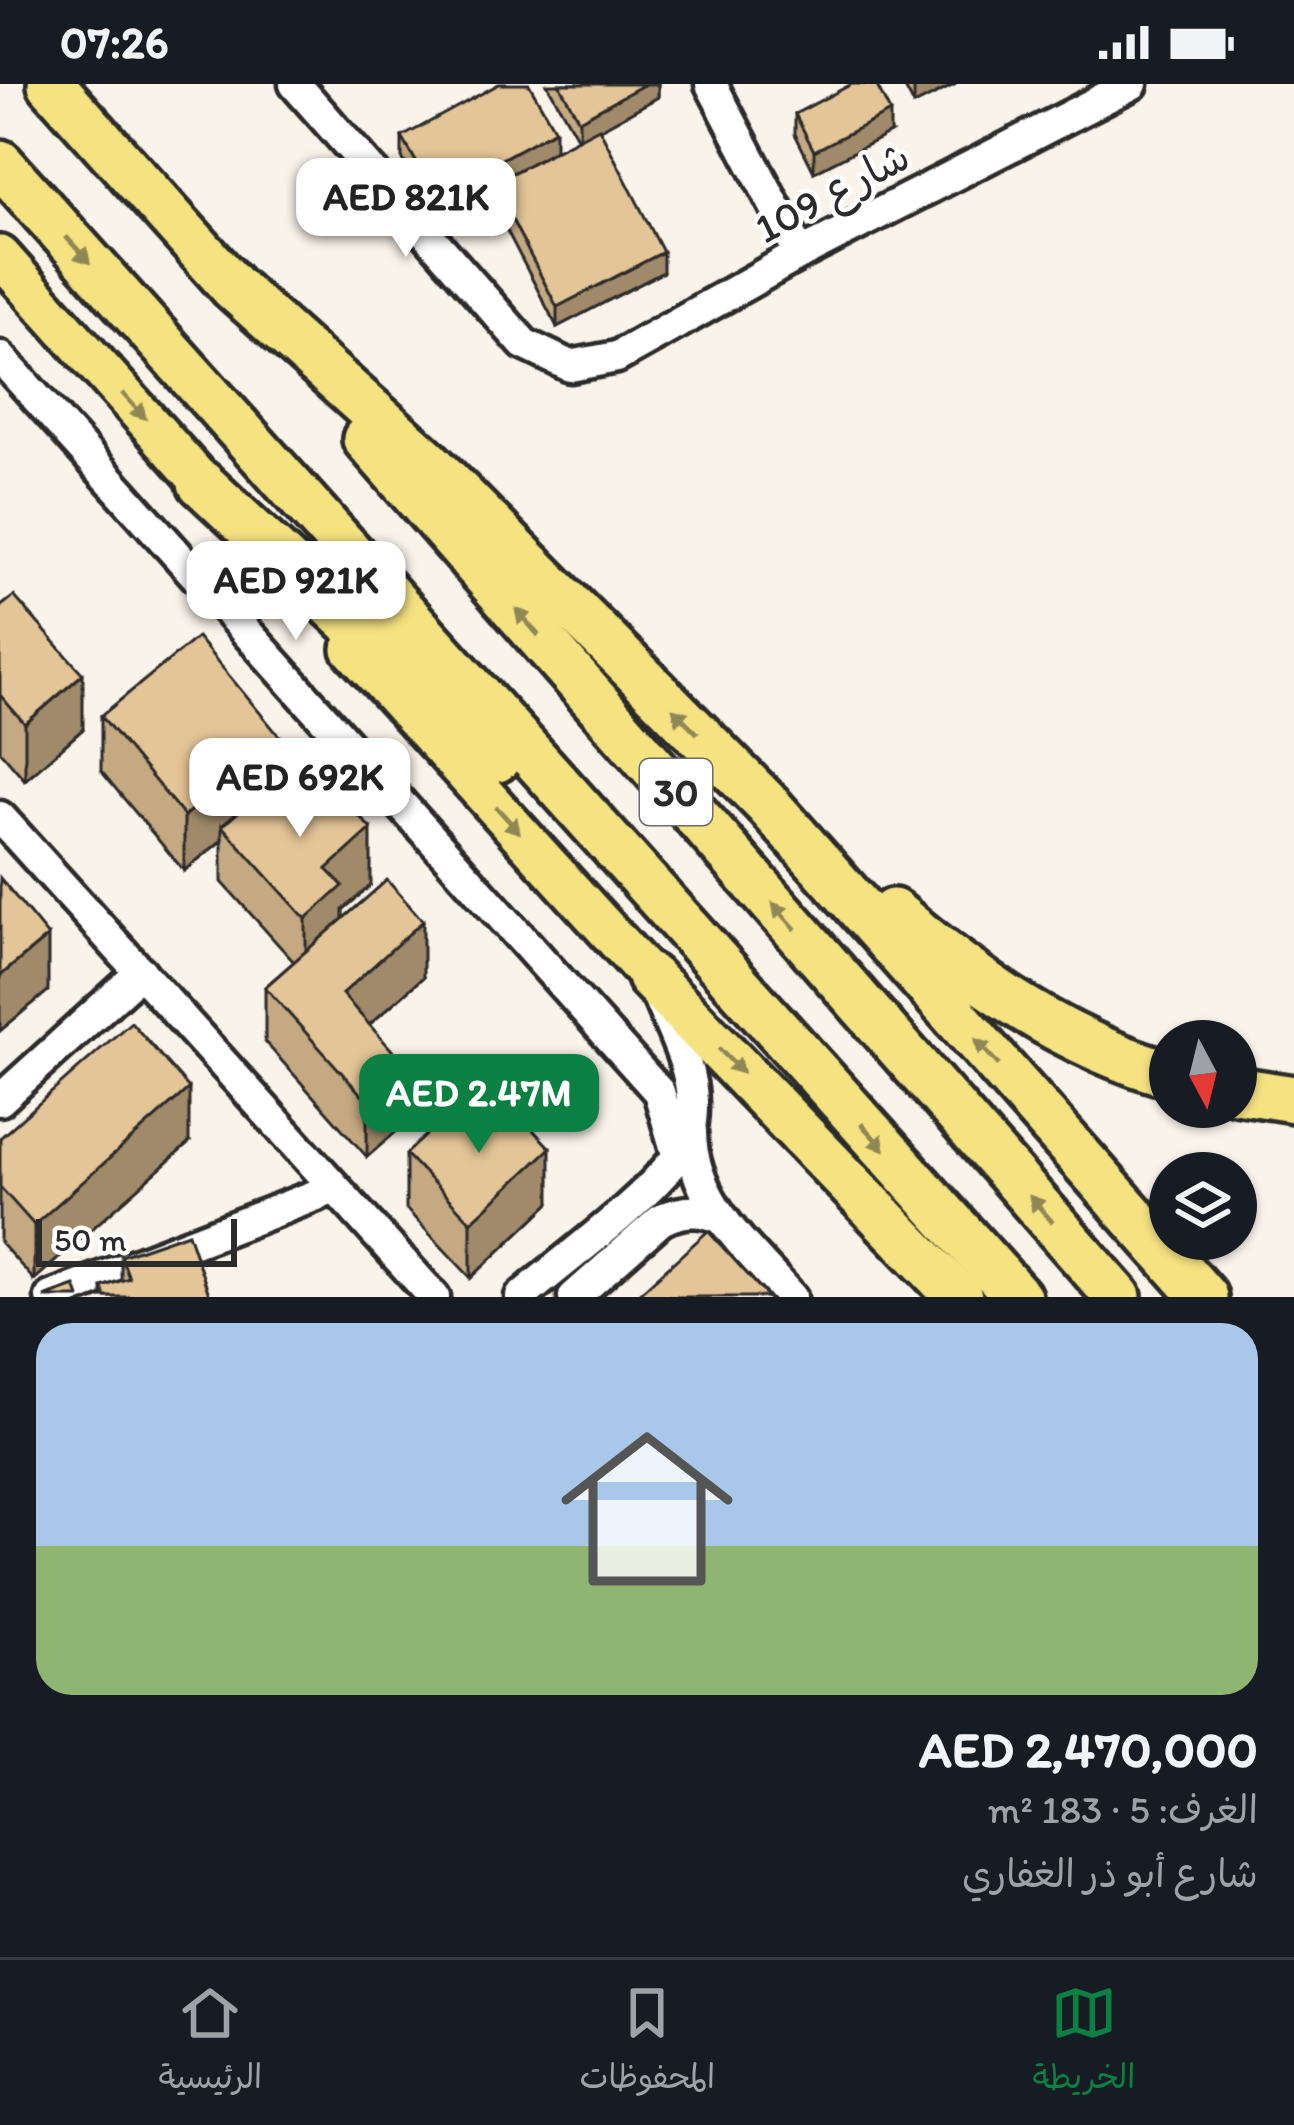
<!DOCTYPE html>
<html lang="ar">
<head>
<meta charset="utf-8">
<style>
  :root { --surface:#171b24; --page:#242831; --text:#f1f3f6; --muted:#9ea1a6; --line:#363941; --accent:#0b8043 }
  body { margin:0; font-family:Itim,"Playpen Sans Arabic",sans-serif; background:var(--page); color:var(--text); direction:rtl; height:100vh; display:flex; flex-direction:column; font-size:45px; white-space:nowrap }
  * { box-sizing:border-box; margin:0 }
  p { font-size:39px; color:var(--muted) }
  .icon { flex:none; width:66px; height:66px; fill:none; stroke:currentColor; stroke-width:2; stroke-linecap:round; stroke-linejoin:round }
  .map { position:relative; height:1213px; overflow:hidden; direction:ltr }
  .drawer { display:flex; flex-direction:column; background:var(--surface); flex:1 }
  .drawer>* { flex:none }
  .needle { width:78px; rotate:173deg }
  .controls { position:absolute; left:1149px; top:936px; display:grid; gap:24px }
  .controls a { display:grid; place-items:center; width:108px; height:108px; border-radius:50%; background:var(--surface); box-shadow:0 3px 9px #0004; font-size:60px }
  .scale { position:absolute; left:36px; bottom:30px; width:201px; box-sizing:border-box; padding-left:12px; border:6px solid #2b2b2b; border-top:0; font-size:33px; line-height:42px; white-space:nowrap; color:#2b2b2b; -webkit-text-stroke:9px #fff; paint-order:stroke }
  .price { position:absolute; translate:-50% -102px; padding:0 27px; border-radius:24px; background:#fff; color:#222; font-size:39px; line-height:78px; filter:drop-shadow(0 3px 6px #0008) }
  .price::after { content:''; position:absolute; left:50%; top:72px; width:36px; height:27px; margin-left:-18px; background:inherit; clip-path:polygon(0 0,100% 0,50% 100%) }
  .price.current { background:var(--accent); color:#fff }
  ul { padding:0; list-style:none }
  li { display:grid; align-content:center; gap:24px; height:636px; padding:0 36px }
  li span { display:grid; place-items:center; height:372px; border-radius:36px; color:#555 }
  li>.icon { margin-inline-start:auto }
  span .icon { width:216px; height:216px; fill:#fffc; stroke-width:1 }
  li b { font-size:51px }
  .status { display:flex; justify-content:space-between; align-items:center; height:84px; padding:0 60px; background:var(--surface); direction:ltr }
  .status svg { height:33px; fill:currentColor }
  .menu { display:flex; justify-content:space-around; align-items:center; height:168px; border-top:3px solid var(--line); background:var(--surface); font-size:33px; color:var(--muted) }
  .menu a { display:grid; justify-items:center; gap:6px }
  .menu .current { color:var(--accent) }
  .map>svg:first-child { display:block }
</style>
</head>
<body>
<div class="status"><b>07:26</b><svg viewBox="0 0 49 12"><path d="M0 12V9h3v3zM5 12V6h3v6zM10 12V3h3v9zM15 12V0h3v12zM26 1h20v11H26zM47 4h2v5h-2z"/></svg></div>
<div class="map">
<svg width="1294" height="1213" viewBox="0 0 1294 1213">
  <rect width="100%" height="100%" fill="#faf3ea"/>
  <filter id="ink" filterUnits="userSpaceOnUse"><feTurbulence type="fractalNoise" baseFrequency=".00833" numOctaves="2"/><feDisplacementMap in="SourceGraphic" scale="24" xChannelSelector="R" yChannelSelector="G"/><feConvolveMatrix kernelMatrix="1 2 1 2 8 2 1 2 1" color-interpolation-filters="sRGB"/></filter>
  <g filter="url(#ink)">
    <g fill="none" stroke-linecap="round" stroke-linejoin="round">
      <defs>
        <g id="minor">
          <path d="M295,0L524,260L570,282L617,273L800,170L1132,0"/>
          <path d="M711,0L800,170"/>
          <path d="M0,273L659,1008L678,1073"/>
          <path d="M0,733L434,1213"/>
          <path d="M0,1016L141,888"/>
          <path d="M691,1047C691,1117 747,1163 791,1213"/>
          <path d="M51,1213L335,1104"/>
          <path d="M521,1213C572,1169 633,1127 676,1075C688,1060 692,1041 692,1022C693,985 673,949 659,915"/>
          <path d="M574,1213L661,1136C683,1125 702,1125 723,1135"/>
        </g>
        <g id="major">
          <path d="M0,172L220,419"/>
          <path d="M352,565L650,893"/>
        </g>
        <g id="highway">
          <path d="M51,0L233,203L427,377L768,721L1204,1213"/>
          <path d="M0,79L1018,1213"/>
          <path d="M366,355L1118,1213"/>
          <path d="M201,399L497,675"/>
          <path d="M893,828C975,897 1065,961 1170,990"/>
          <path d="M650,893L959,1213"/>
          <path d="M1236,1006L1294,1015"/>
        </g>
      </defs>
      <use href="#minor" stroke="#2b2b2b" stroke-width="39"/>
      <use href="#major" stroke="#2b2b2b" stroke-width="48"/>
      <use href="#highway" stroke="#2b2b2b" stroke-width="54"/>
      <use href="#minor" stroke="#fff" stroke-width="30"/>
      <use href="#major" stroke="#f5e382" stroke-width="39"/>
      <use href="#highway" stroke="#f5e382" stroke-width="45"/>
    </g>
    <g fill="#c4a982" stroke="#2b2b2b" stroke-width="3">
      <path d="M547,0H658V13L599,45L663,188L557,243L493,120V100L435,132L402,74V53L555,66L517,87L578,55Z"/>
      <path d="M903,0H956L914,21Z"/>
      <path d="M795,30L890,49L814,88L795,50Z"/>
      <path d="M0,523L83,645L25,696L0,667Z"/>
      <path d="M101,632L280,708L267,718L274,725L371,801L343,826V835L423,893L369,941L407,1038L367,1073L265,958V903L294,878L222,798V756L184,787L101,687Z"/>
      <path d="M462,1045L550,1119L471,1194L406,1125V1070Z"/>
      <path d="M0,1054L189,1059L34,1196L0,1158Z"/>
      <path d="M121,1172L210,1213H102V1203L121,1196Z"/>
    </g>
    <g fill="#a08a6a" stroke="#2b2b2b" stroke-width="3">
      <path d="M645,0H658V13L579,57V36Z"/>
      <path d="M956,0L914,21V1Z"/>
      <path d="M890,28V49L814,88V67Z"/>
      <path d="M555,46V66L435,132V111Z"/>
      <path d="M663,168V188L557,243V223Z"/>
      <path d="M83,590V645L25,696V640Z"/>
      <path d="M280,653V708L229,750L222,742V756L184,787V732Z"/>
      <path d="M371,745V801L343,826V858L306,891V835L327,785Z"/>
      <path d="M423,837V893L342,965V910Z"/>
      <path d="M48,852V907L0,947V892Z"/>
      <path d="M407,983V1038L367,1073V1017Z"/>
      <path d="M189,1004V1059L34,1196V1141Z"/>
      <path d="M550,1064V1119L471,1194V1138Z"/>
    </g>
    <g fill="#e4c597" stroke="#2b2b2b" stroke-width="3">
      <path d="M499,0H529L555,46L435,111L402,53Z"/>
      <path d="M559,0H645L579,36Z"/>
      <path d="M852,0H876L890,28L814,67L795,30Z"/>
      <path d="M599,44L663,168L557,223L493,99Z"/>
      <path d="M14,512L83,590L25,640L0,611V523Z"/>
      <path d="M197,553L280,653L184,732L101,632Z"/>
      <path d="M318,686L371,745L327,785L343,802L306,835L222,742L259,710L274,725Z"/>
      <path d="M0,794L48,852L0,892Z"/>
      <path d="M387,796L423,837L342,910L407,983L367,1017L265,903Z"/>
      <path d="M131,938L189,1004L34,1141L0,1103V1054Z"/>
      <path d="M499,1010L550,1064L471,1138L406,1070L448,1031L462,1045Z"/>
      <path d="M708,1147L768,1213H635Z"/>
      <path d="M188,1149L210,1213H105L102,1203L129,1194L121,1172Z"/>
      <path d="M75,1202L79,1213H44Z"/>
    </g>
    <defs><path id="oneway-solid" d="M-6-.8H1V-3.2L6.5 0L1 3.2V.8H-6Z" transform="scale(3)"/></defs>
    <g fill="#908756">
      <use href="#oneway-solid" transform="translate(78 166) rotate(48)"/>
      <use href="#oneway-solid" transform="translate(134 322) rotate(48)"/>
      <use href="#oneway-solid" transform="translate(527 538) rotate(-131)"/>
      <use href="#oneway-solid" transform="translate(685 637) rotate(-135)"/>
      <use href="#oneway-solid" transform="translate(508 736) rotate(48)"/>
      <use href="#oneway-solid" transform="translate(784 832) rotate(-131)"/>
      <use href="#oneway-solid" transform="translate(987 968) rotate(-132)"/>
      <use href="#oneway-solid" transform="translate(731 977) rotate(46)"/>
      <use href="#oneway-solid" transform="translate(873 1053) rotate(48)"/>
      <use href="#oneway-solid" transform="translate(1041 1125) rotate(-131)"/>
    </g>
  </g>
  <g text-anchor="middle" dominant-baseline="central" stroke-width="9" stroke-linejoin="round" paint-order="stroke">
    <rect fill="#fff" stroke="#6b6b6b" stroke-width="3" x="640" y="675" width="72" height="66" rx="9"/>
    <g font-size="39" font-weight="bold" fill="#2b2b2b">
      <text x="676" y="708">30</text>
    </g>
    <g font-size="42" fill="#2b2b2b" stroke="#fff">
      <text transform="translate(832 108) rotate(-28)">شارع 109</text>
    </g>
  </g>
</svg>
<div class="controls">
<a><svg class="needle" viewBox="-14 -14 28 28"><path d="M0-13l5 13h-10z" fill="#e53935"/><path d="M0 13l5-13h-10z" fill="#9ea1a6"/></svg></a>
<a><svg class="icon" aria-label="layers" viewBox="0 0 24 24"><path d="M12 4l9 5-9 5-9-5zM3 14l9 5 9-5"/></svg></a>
</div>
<div class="scale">50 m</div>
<b class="price" style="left:406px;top:176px">AED 821K</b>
<b class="price" style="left:296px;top:559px">AED 921K</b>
<b class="price" style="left:300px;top:756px">AED 692K</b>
<b class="price current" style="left:479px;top:1072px">AED 2.47M</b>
</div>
<section class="drawer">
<ul>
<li><span style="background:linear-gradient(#a9c7e8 60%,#8fb573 0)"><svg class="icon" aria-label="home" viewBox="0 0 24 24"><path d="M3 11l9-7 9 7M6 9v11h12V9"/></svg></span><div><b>AED 2,470,000</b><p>الغرف: 5 · 183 m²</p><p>شارع أبو ذر الغفاري</p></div></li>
</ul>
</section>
<nav class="menu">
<a class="current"><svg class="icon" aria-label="map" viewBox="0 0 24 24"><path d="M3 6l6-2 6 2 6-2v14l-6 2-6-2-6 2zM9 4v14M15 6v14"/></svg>الخريطة</a>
<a><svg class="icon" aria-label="saved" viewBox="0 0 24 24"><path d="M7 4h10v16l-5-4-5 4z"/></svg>المحفوظات</a>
<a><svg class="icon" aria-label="home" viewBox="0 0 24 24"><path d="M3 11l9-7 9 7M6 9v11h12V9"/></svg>الرئيسية</a>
</nav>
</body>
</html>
